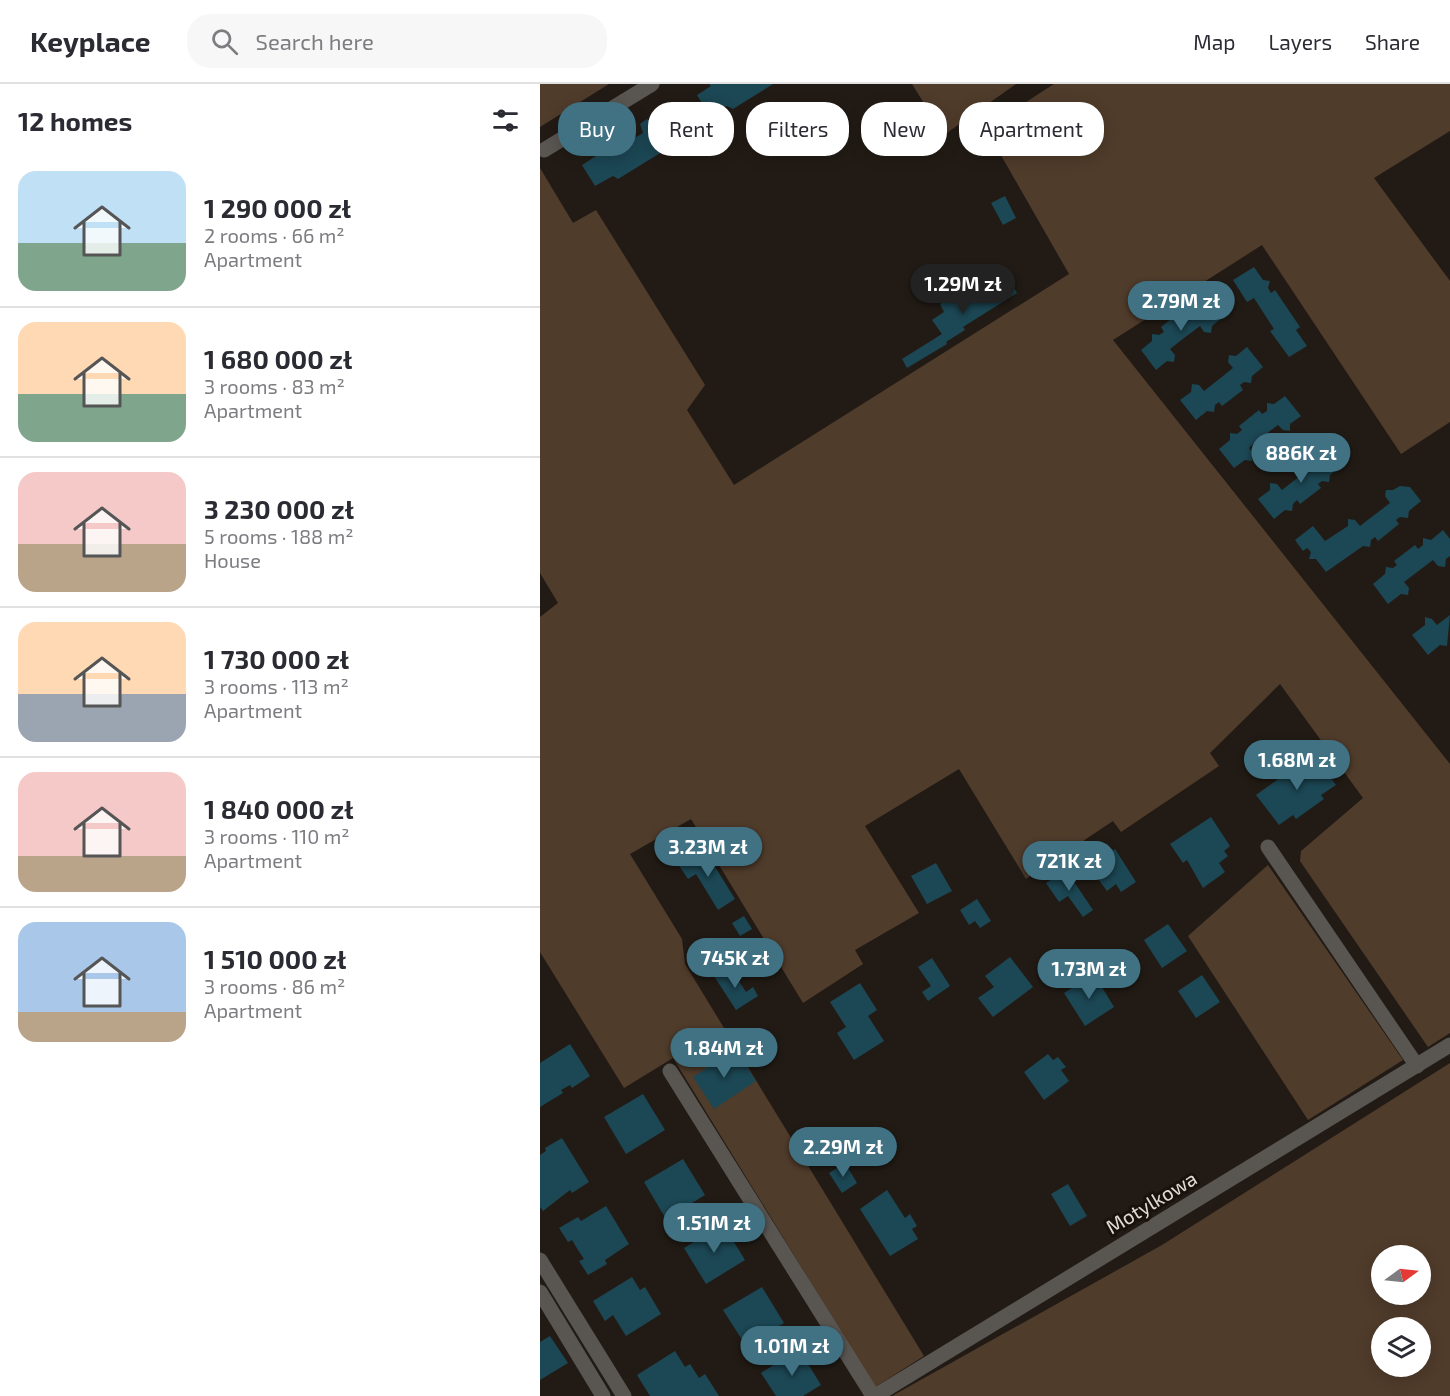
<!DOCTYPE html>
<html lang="en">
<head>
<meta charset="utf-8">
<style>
  :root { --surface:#fff; --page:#f7f7f7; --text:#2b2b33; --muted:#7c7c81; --line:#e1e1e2; --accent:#417284 }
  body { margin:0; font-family:"Exo 2",sans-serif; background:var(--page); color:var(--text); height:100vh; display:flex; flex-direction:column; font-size:22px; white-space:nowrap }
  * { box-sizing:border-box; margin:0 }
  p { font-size:20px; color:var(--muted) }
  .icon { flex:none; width:33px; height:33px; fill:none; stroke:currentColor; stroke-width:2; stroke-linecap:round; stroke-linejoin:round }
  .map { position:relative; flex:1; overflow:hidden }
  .details { display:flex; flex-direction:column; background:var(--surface); width:540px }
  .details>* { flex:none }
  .guide { position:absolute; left:18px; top:18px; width:570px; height:54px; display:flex; gap:12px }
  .needle { width:39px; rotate:75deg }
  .controls { position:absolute; left:831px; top:1161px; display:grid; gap:12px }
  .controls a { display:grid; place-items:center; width:60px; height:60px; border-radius:50%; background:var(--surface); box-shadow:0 3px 15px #0003; font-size:30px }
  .price { position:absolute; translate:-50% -51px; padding:0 14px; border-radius:21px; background:var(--accent); color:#fff; font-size:20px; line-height:39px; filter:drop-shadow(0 2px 3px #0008) }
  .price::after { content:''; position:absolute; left:50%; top:36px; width:18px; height:14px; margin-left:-9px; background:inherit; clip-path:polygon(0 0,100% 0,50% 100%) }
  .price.active { background:#222; color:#fff }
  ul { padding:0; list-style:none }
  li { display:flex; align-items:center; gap:18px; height:150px; padding:0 18px }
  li+li { border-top:2px solid var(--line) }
  li span { display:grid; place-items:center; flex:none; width:168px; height:120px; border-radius:18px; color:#555 }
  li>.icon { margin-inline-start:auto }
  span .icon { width:72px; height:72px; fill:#fffc; stroke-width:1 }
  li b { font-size:26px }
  h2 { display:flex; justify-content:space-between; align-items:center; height:72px; padding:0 18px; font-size:26px }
  .tag { padding:0 21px; border-radius:24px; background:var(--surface); box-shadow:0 3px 15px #0003; font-size:21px; line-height:54px }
  .tag.active { background:var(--accent); color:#fff }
  header { display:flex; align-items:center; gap:36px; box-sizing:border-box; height:84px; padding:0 30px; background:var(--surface); border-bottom:2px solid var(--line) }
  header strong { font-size:28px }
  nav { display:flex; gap:33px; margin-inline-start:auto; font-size:21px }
  .search { width:420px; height:54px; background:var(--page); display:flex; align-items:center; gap:15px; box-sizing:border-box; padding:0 21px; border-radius:24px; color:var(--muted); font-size:22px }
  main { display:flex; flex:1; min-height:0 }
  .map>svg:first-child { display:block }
</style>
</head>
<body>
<header>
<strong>Keyplace</strong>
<div class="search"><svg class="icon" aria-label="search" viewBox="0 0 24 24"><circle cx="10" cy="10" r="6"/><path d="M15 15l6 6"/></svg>Search here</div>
<nav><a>Map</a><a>Layers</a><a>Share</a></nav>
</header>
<main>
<section class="details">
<h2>12 homes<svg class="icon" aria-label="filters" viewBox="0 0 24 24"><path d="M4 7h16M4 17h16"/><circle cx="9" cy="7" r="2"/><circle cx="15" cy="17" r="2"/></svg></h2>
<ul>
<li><span style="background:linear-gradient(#bfe0f5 60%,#7fa58c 0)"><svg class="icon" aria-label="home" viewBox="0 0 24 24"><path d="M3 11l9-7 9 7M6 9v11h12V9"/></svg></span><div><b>1 290 000 zł</b><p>2 rooms · 66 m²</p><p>Apartment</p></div></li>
<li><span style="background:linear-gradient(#ffd9b3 60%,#7fa58c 0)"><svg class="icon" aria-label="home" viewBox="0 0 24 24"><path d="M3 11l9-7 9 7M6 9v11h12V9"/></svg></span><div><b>1 680 000 zł</b><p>3 rooms · 83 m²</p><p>Apartment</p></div></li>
<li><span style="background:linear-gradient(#f6c9c9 60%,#b9a48a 0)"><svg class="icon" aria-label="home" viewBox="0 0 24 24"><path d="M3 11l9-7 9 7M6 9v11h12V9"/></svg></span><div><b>3 230 000 zł</b><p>5 rooms · 188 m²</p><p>House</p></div></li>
<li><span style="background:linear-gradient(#ffd9b3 60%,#9aa5b1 0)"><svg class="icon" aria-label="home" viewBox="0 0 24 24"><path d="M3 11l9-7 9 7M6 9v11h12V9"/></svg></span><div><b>1 730 000 zł</b><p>3 rooms · 113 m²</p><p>Apartment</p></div></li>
<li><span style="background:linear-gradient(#f6c9c9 70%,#b9a48a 0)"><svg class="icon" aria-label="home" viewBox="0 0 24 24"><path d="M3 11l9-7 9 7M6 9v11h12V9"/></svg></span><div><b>1 840 000 zł</b><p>3 rooms · 110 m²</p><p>Apartment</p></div></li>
<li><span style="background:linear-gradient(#a9c7e8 75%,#b9a48a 0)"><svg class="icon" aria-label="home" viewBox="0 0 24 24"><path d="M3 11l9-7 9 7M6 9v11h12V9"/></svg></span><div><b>1 510 000 zł</b><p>3 rooms · 86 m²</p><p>Apartment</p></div></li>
</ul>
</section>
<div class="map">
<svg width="910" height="1312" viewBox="0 0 910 1312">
  <rect width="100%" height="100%" fill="#221b15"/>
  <g fill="#503c2b" fill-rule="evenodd">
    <path d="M0,0H69L0,43Z"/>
    <path d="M372,0H476L404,51Z"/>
    <path d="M514,0H910V47L834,94L910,197V338L861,370L722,161L573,256L910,680V949L888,963L760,777L761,767L823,714L740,600L670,669L679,682L581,748L573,737L486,795L419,685L325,742L379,829L315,866L323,880L263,919L151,735L90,770L142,855L145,880L384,1272L335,1303L133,974L84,1004L0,868V533L18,519L0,489V84L33,139L56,126L165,301L147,326L194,401L529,190L451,54L469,29Z"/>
    <path d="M728,781L863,976L768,1036L648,852Z"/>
    <path d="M910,979V1312H352L622,1161ZM842,1172H880V1210H842ZM842,1244H880V1282H842Z"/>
  </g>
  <g fill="#1c4754">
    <path d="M169,0H233L193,25L187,22L170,32L157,11L171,2Z"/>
    <path d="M127,29L140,51L122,62V68L78,95L73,92L55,102L42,81L56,72V66L63,62L70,69L103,49L100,40L107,35L112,38Z"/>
    <path d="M465,112L476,134L463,141L451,119Z"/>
    <path d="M714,183L723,196L730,197L728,204L731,209L735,206L760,243L756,246L767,262L749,273L730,247L734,245L714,214L707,218L693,196Z"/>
    <path d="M466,190L477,209L423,243L425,246L406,258L407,260L367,284L362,275L402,250L392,236L404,228L400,220L419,208L424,216Z"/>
    <path d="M667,213L683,233L672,242L671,249L664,248L660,242L644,254L630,265L635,271L634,278L627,277L616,286L601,266L612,257V250L619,251L624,248L621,243L641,227L644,231L649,228V221L656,222Z"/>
    <path d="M707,263L723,283L712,292L711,299L704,298L700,301L703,306L682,322L679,318L675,321L674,328L667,327L656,336L640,316L651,308L652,300L659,301L664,307L678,296L693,284L688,278L689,271L696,272Z"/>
    <path d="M745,312L761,332L750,340V347L743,346L738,341L714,359L709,364L713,369L712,377L705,376L694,384L679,365L690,356V349L697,350L702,346L699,342L719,326L722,330L727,327V319L734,320Z"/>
    <path d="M785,362L801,382L790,391L789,398L782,397L778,400L781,404L760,420L757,416L753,420L752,427L745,426L734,435L718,415L730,406V399L737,400L742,406L756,395L771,383L766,377L767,369L774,371Z"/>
    <path d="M860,402L870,403L881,417L869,427L868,434L860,433L856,436L859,440L838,457L835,453L831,456L830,463L823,462L786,488L776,475H769L771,468L767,464L763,467L755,456L773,442L785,457L808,442V435L815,436L820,442L850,419L845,412L846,406H853Z"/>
    <path d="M903,446L910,455V472L906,475L905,483L898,482L893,476L864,498L869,504L868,511L861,510L848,520L833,500L845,490L846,483L853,484L857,481L854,477L875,461L878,465L883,461V454L891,456Z"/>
    <path d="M910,531L907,562L900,561L888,571L872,551L885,541V533L892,535L897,541Z"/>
    <path d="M773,670L796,701L781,711L784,715L756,735L753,731L739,741L716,711Z"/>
    <path d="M671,733L690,762L684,767L688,772L679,779L685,788L663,804L647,776L643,779L630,760Z"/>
    <path d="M164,765L195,815L178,826L156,790L148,795L138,780Z"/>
    <path d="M575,765L596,798L581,808L576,800L567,807L559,796L569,789L560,775Z"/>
    <path d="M396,779L412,807L387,820L371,792Z"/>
    <path d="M526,786L553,826L543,833L528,812L519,818L506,799Z"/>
    <path d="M437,815L451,837L440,844L435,837L429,841L420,826Z"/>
    <path d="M204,832L212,845L200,852L192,839Z"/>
    <path d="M628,840L647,867L622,884L604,856Z"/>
    <path d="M470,873L493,903L453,933L438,914L454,903L445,892Z"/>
    <path d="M392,874L410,902L388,917L382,908L391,902L378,883Z"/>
    <path d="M189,882L206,908L213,903L218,912L196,926L174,892Z"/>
    <path d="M554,890L574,923L545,942L524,909Z"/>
    <path d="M662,891L680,918L656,934L638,907Z"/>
    <path d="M320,899L337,926L328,932L344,957L314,976L297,949L306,943L290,918Z"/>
    <path d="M30,960L50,992L32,1004L30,1001L21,1006L23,1009L0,1023V979Z"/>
    <path d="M195,965L216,997L174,1025L153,993Z"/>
    <path d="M508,970L513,976L518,973L526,983L521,986L529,997L504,1016L484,988Z"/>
    <path d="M103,1010L125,1046L86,1070L64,1033Z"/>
    <path d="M22,1054L49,1098L32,1109L30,1106L3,1127L0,1123V1071L6,1067L5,1064Z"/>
    <path d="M143,1075L165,1111L126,1135L104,1098Z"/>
    <path d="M305,1079L317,1099L302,1109L289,1089Z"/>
    <path d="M528,1100L547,1132L530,1142L511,1110Z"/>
    <path d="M347,1106L365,1134L370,1130L377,1142L372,1145L378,1155L350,1172L320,1125Z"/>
    <path d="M66,1122L89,1160L65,1176L67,1180L48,1191L39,1177L44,1175L38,1166L32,1156L28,1158L19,1144L38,1133L41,1137Z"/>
    <path d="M183,1140L205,1176L166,1200L144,1164Z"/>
    <path d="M92,1193L100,1206L105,1203L121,1230L86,1252L73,1231L65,1237L53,1217Z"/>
    <path d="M222,1203L244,1239L206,1262L183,1226Z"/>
    <path d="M10,1252L28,1279L0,1296V1258Z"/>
    <path d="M259,1265L281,1301L263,1312H236L221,1289Z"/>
    <path d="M135,1267L145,1283L150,1280L159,1294L165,1290L179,1312H110L97,1291Z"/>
  </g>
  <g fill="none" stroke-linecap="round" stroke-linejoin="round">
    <g stroke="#595652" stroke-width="15">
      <path d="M4,66L112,0"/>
      <path d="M728,763L877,982"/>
      <path d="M130,987L333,1312"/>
      <path d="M0,1176L84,1312"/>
      <path d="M0,1208L63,1312"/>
      <path d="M335,1312L910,961"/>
    </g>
  </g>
  <g text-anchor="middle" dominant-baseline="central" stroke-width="6" stroke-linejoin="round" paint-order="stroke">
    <g font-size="20" fill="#e1dcd8" stroke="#19120c">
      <text transform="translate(611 1118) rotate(-31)">Motylkowa</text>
    </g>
  </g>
</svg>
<div class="controls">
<a><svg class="needle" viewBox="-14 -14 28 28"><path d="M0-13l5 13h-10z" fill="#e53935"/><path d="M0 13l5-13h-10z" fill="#7c7c81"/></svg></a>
<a><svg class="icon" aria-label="layers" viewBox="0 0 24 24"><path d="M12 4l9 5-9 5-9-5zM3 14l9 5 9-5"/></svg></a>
</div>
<b class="price active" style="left:423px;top:231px">1.29M zł</b>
<b class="price" style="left:641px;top:248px">2.79M zł</b>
<b class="price" style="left:761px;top:400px">886K zł</b>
<b class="price" style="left:757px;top:707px">1.68M zł</b>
<b class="price" style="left:168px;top:794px">3.23M zł</b>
<b class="price" style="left:529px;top:808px">721K zł</b>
<b class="price" style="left:195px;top:905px">745K zł</b>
<b class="price" style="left:549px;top:916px">1.73M zł</b>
<b class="price" style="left:184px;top:995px">1.84M zł</b>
<b class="price" style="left:303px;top:1094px">2.29M zł</b>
<b class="price" style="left:174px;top:1170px">1.51M zł</b>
<b class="price" style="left:252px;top:1293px">1.01M zł</b>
<div class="guide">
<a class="tag active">Buy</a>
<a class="tag">Rent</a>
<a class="tag">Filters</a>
<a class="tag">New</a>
<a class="tag">Apartment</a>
</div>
</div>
</main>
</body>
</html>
